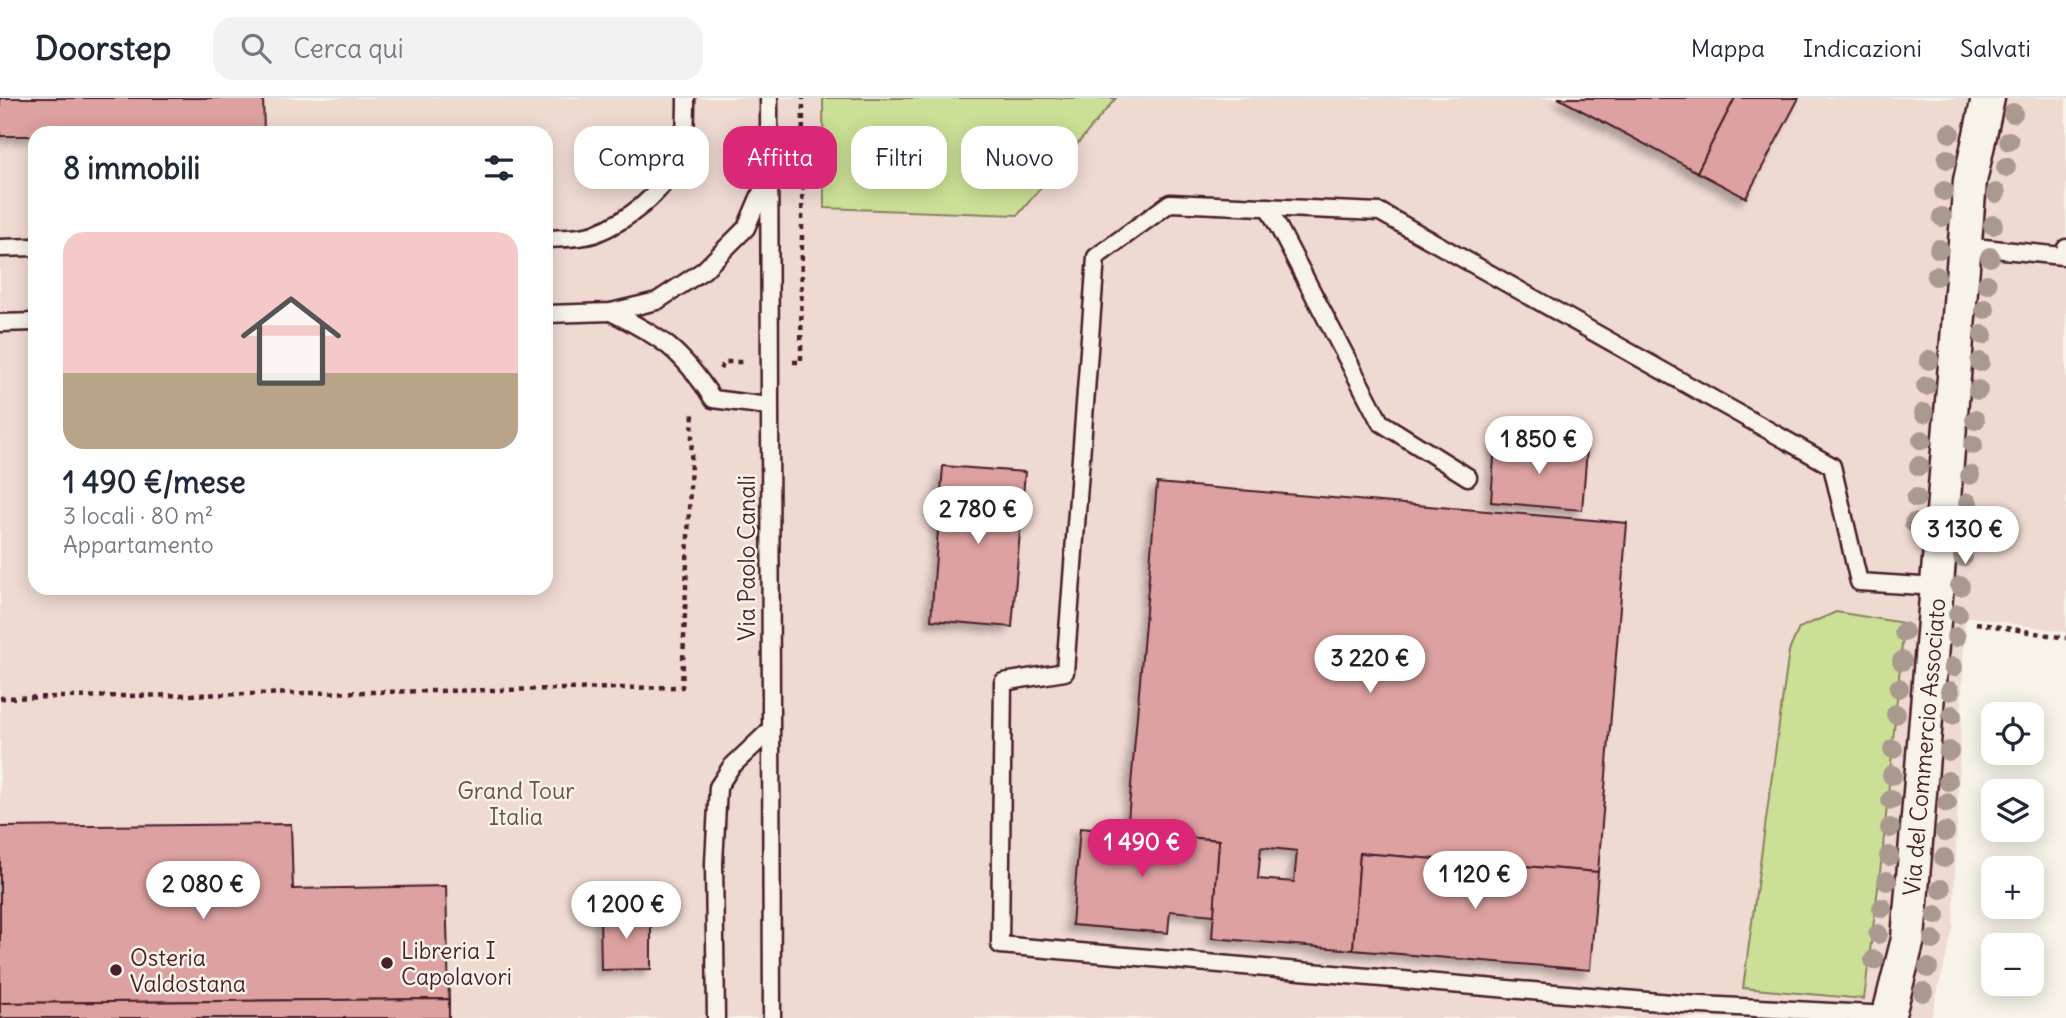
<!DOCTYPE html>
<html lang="it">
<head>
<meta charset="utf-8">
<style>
  :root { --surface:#fff; --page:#f2f2f3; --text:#1f2937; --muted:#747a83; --line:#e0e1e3; --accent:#db2777 }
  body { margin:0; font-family:Delius,sans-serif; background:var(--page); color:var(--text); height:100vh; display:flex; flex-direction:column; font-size:26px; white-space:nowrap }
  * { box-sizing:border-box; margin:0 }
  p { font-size:23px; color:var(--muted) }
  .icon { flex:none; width:38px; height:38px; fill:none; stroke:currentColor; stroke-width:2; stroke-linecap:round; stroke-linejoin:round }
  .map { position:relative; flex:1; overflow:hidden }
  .details { position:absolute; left:28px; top:28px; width:525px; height:469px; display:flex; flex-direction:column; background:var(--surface); border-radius:21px; box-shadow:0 4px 18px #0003 }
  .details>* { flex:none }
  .guide { position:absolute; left:574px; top:28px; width:665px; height:63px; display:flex; gap:14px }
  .tools { position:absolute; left:1981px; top:604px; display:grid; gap:14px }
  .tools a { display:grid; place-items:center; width:63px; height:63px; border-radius:14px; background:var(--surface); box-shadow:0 4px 18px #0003; font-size:35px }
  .price { position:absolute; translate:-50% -60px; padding:0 16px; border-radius:24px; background:#fff; color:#222; font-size:23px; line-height:46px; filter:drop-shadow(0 2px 4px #0008) }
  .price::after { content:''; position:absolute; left:50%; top:42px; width:21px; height:16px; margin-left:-10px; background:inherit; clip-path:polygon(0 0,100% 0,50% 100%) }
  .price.on { background:var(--accent); color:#fff }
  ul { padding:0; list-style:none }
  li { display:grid; align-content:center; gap:14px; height:371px; padding:0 35px }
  li span { display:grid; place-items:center; height:217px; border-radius:21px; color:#555 }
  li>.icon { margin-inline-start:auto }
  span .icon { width:126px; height:126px; fill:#fffc; stroke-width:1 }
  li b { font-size:30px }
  h2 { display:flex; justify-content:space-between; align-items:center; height:84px; padding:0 35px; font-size:30px }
  .tag { padding:0 24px; border-radius:21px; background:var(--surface); box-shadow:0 4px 18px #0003; font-size:24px; line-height:63px }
  .tag.on { background:var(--accent); color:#fff }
  header { display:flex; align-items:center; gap:42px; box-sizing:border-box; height:98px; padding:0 35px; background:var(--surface); border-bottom:2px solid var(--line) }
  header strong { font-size:33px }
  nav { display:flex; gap:38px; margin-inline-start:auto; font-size:24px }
  .search { width:490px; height:63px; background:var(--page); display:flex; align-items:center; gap:18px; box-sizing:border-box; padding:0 24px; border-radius:21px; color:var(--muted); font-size:26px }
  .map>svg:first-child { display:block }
</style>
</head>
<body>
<header>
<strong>Doorstep</strong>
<div class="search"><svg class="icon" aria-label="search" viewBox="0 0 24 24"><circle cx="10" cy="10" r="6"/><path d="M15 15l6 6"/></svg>Cerca qui</div>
<nav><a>Mappa</a><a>Indicazioni</a><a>Salvati</a></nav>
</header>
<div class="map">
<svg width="2066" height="920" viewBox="0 0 2066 920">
  <defs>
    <filter id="shadow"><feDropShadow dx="-6" dy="6" stdDeviation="3.5" flood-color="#0004"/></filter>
  </defs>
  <rect width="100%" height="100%" fill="#f7f3e8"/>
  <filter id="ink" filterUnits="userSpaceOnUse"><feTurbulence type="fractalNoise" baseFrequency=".0143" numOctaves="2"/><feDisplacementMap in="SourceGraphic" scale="14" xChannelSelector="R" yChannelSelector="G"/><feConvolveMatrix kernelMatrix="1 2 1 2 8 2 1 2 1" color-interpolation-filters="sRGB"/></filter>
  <g filter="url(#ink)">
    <path fill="#efdad2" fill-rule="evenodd" d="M0,0H823L824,110L1018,117L1116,0H2066V534L1965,518L1953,831L1931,920H0ZM35,35H546V490H35Z"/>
    <g fill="#cbe096" stroke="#8a8060" stroke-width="2">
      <path d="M823,0H1116L1018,117L824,110Z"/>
      <path d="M1836,514L1904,525L1883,750L1864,901L1743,890L1789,553L1799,530Z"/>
    </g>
    <g fill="#dca1a0" stroke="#4a1f2b" stroke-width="2" fill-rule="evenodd" filter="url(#shadow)">
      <path d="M0,0H263L264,35H35V38H0Z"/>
      <path d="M1558,0H1735L1697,74Z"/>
      <path d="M1735,0H1799L1746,100L1697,74Z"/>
      <path d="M1495,345L1587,352L1582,412L1491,404Z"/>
      <path d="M943,368L1025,374L1012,529L931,522Z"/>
      <path d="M1157,385L1627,425L1598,774L1360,755L1353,852L1212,840L1219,742L1127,734ZM1261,749L1297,753L1294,784L1258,781Z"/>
      <path d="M291,726L293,791L446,788L449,901L0,905V729Z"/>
      <path d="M1080,730L1219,742L1214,817L1170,813L1168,835L1072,827Z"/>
      <path d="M1360,755L1598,774L1590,872L1353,852Z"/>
      <path d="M651,815V871L601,872L600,816Z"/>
      <path d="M449,901V920H0V905Z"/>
    </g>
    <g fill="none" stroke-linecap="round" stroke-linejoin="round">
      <defs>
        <g id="lane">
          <path d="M769,0L772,920"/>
          <path d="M1268,109L1380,324L1468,379"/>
          <path d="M546,141C561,140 579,141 594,136C627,123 663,96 677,63C686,43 686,22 686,0"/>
          <path d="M1965,148L2062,158L2066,150"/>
          <path d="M0,150L35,149"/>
          <path d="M611,214C663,240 681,252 713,301L768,308"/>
          <path d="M546,216L611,214L657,203L704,172L746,130L767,81"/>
          <path d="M0,225L35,224"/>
          <path d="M1889,917L1682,906L1000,847L1003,584L1065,574L1096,159L1170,105L1380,114L1832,368L1859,484L1937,489"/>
          <path d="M716,920L714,765L718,689L731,669L770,632"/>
        </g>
        <path id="street" d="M1888,920L1908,841L1970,83L1988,0"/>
      </defs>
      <use href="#lane" stroke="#4a1f2b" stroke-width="21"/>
      <use href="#street" stroke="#4a1f2b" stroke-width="37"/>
      <g stroke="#4a1f2b" stroke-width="4.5" stroke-dasharray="5 5" stroke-linecap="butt">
        <path d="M793,264H801L803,0"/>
        <path d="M720,271L725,264H746"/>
        <path d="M1976,525L2066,540"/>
        <path d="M0,600L682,589L693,313"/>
      </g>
      <use href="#lane" stroke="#f7f3e8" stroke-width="16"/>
      <use href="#street" stroke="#f7f3e8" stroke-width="32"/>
    </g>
    <g fill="#a9998f">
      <circle cx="2013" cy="15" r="10"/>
      <circle cx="1950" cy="35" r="10"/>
      <circle cx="2009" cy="43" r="10"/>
      <circle cx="1947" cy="61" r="10"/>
      <circle cx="2006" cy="69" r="10"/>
      <circle cx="1944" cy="93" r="10"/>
      <circle cx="1996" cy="95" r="10"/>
      <circle cx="1942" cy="119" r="10"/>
      <circle cx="1993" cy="127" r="10"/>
      <circle cx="1939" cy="151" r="10"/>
      <circle cx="1990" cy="159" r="10"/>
      <circle cx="1936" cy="178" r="10"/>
      <circle cx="1987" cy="186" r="10"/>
      <circle cx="1985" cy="211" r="10"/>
      <circle cx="1983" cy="237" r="10"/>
      <circle cx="1929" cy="262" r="10"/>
      <circle cx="1980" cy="264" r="10"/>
      <circle cx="1926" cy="288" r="10"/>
      <circle cx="1978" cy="292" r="10"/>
      <circle cx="1924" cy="315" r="10"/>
      <circle cx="1975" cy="322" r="10"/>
      <circle cx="1922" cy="342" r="10"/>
      <circle cx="1973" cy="347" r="10"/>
      <circle cx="1919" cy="368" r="10"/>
      <circle cx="1970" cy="377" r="10"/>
      <circle cx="1916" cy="400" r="10"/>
      <circle cx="1968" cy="405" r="10"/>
      <circle cx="1914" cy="425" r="10"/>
      <circle cx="1965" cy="432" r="10"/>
      <circle cx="1963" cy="459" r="10"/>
      <circle cx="1960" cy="488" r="10"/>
      <circle cx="1958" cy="516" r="10"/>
      <circle cx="1904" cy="534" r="10"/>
      <circle cx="1956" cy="539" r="10"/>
      <circle cx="1902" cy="563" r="10"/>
      <circle cx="1953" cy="569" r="10"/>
      <circle cx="1899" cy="590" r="10"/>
      <circle cx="1950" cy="593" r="10"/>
      <circle cx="1896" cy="616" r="10"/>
      <circle cx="1952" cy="617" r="10"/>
      <circle cx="1893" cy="651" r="10"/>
      <circle cx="1949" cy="653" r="10"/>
      <circle cx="1892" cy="677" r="10"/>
      <circle cx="1948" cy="683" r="10"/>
      <circle cx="1891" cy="702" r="10"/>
      <circle cx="1947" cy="705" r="10"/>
      <circle cx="1890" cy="730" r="10"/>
      <circle cx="1945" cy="734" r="10"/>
      <circle cx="1889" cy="758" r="10"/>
      <circle cx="1944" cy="760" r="10"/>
      <circle cx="1887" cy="783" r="10"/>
      <circle cx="1941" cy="791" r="10"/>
      <circle cx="1882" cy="810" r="10"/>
      <circle cx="1936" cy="817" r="10"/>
      <circle cx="1878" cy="836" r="10"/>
      <circle cx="1933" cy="842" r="10"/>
      <circle cx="1874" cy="862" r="10"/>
      <circle cx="1928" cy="870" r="10"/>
      <circle cx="1923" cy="894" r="10"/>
    </g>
  </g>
  <g fill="#4a1f2b" stroke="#f7f3e8" stroke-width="2.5">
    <circle cx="387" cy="865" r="7"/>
    <circle cx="116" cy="872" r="7"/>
  </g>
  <g text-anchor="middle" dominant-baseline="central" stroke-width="5" stroke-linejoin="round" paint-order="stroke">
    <g font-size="23" fill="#4a1f2b" stroke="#f7f3e8">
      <text transform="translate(746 460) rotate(-90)">Via Paolo Canali</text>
      <text transform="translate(1924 649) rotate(-85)">Via del Commercio Associato</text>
    </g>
    <g font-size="23" fill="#6a4f46" stroke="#f7f3e8">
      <text x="516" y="692">Grand Tour<tspan x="516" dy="26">Italia</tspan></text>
    </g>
    <g font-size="23" fill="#4a1f2b" stroke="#f7f3e8" text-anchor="start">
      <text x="401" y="852">Libreria I<tspan x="401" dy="26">Capolavori</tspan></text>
      <text x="130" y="859">Osteria<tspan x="130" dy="26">Valdostana</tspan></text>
    </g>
  </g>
</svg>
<div class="tools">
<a><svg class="icon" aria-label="locate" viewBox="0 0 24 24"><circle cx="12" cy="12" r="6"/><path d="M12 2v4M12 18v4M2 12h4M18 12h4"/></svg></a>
<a><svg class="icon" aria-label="layers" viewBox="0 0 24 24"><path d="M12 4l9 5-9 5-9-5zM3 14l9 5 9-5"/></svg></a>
<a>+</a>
<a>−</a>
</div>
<b class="price" style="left:1539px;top:378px">1 850 €</b>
<b class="price" style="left:978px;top:448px">2 780 €</b>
<b class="price" style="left:1965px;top:468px">3 130 €</b>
<b class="price" style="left:1370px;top:597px">3 220 €</b>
<b class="price on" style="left:1142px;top:781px">1 490 €</b>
<b class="price" style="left:1475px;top:813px">1 120 €</b>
<b class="price" style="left:203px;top:823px">2 080 €</b>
<b class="price" style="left:626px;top:843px">1 200 €</b>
<div class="guide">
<a class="tag">Compra</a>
<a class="tag on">Affitta</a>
<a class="tag">Filtri</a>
<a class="tag">Nuovo</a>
</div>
<section class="details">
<h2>8 immobili<svg class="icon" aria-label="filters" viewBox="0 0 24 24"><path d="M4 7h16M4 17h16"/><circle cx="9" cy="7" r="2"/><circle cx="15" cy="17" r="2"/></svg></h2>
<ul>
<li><span style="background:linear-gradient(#f6c9c9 65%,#b9a48a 0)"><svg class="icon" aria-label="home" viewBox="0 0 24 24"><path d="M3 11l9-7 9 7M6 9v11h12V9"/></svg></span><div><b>1 490 €/mese</b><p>3 locali · 80 m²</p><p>Appartamento</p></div></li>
</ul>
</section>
</div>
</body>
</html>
